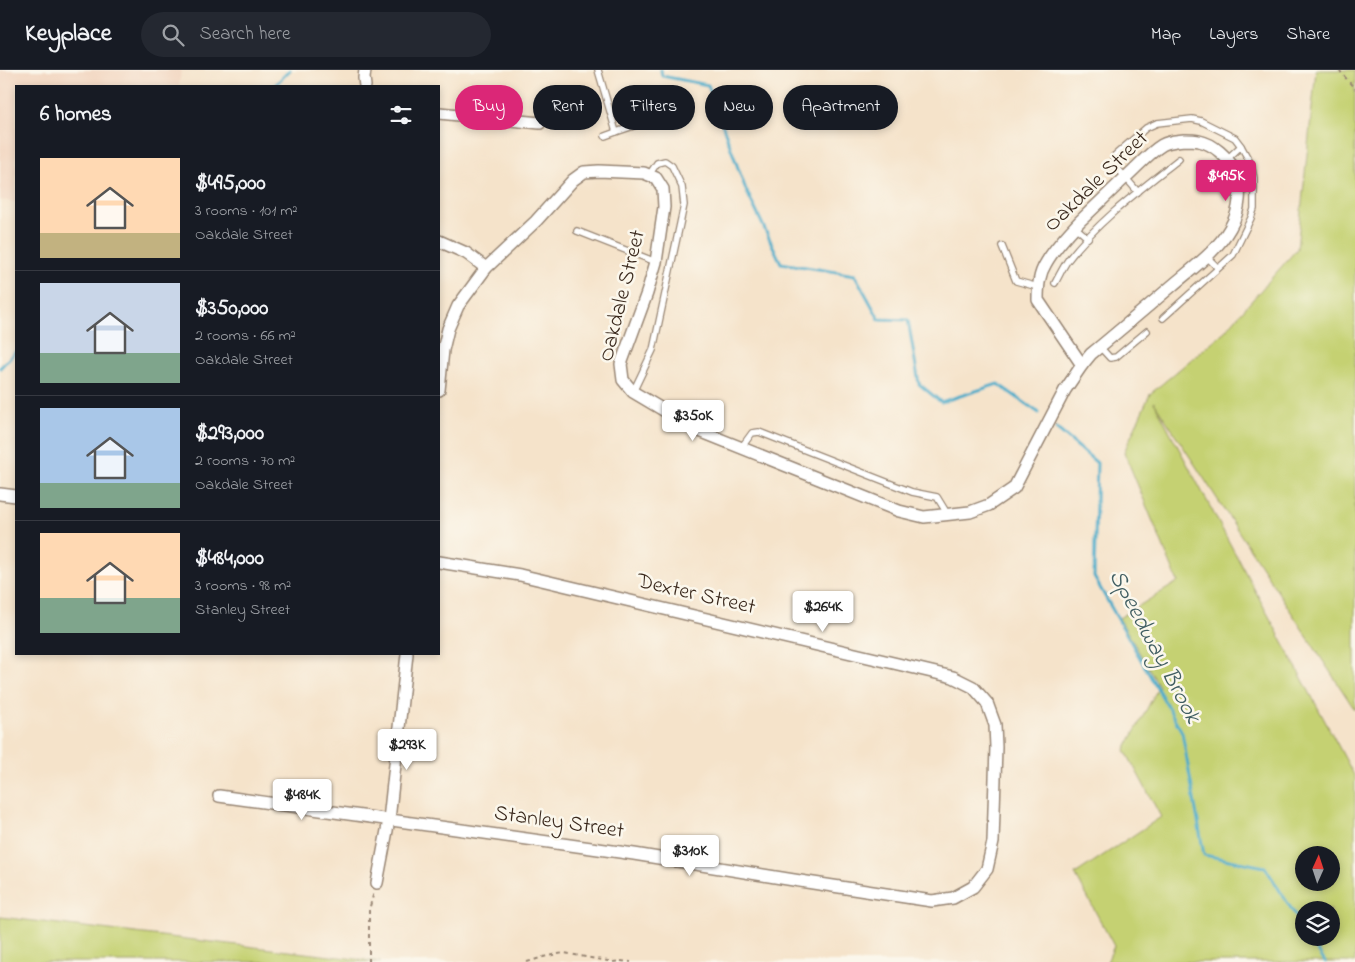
<!DOCTYPE html>
<html lang="en">
<head>
<meta charset="utf-8">
<style>
  :root { --surface:#171b24; --page:#242831; --text:#f1f3f6; --muted:#9ea1a6; --line:#363941; --accent:#db2777 }
  body { margin:0; font-family:"Indie Flower",sans-serif; background:var(--page); color:var(--text); height:100vh; display:flex; flex-direction:column; font-size:19px; white-space:nowrap }
  * { box-sizing:border-box; margin:0 }
  p { font-size:16px; color:var(--muted) }
  .icon { flex:none; width:28px; height:28px; fill:none; stroke:currentColor; stroke-width:2; stroke-linecap:round; stroke-linejoin:round }
  .map { position:relative; flex:1; overflow:hidden }
  .panel { position:absolute; left:15px; top:15px; width:425px; height:570px; display:flex; flex-direction:column; background:var(--surface); border-radius:0px; box-shadow:0 2px 8px #0003 }
  .panel>* { flex:none }
  .banner { position:absolute; left:455px; top:15px; width:475px; height:45px; display:flex; gap:10px }
  .needle { width:32px; rotate:3deg }
  .tools { position:absolute; left:1295px; top:776px; display:grid; gap:10px }
  .tools a { display:grid; place-items:center; width:45px; height:45px; border-radius:50%; background:var(--surface); box-shadow:0 2px 8px #0003; font-size:25px }
  .price { position:absolute; translate:-50% -42px; padding:0 11px; border-radius:5px; background:#fff; color:#222; font-size:16px; line-height:32px; filter:drop-shadow(0 1px 2px #0008) }
  .price::after { content:''; position:absolute; left:50%; top:30px; width:15px; height:11px; margin-left:-8px; background:inherit; clip-path:polygon(0 0,100% 0,50% 100%) }
  .price.active { background:var(--accent); color:#fff }
  ul { padding:0; list-style:none }
  li { display:flex; align-items:center; gap:15px; height:125px; padding:0 25px }
  li+li { border-top:1px solid var(--line) }
  li span { display:grid; place-items:center; flex:none; width:140px; height:100px; border-radius:0px; color:#555 }
  li>.icon { margin-inline-start:auto }
  span .icon { width:60px; height:60px; fill:#fffc; stroke-width:1 }
  li b { font-size:21px }
  h2 { display:flex; justify-content:space-between; align-items:center; height:60px; padding:0 25px; font-size:21px }
  .pill { padding:0 18px; border-radius:22px; background:var(--surface); box-shadow:0 2px 8px #0003; font-size:18px; line-height:45px }
  .pill.active { background:var(--accent); color:#fff }
  header { display:flex; align-items:center; gap:30px; box-sizing:border-box; height:70px; padding:0 25px; background:var(--surface); border-bottom:1px solid var(--line) }
  header strong { font-size:24px }
  nav { display:flex; gap:28px; margin-inline-start:auto; font-size:18px }
  .search { width:350px; height:45px; background:var(--page); display:flex; align-items:center; gap:12px; box-sizing:border-box; padding:0 18px; border-radius:28px; color:var(--muted); font-size:19px }
  .map>svg:first-child { display:block }
</style>
</head>
<body>
<header>
<strong>Keyplace</strong>
<div class="search"><svg class="icon" aria-label="search" viewBox="0 0 24 24"><circle cx="10" cy="10" r="6"/><path d="M15 15l6 6"/></svg>Search here</div>
<nav><a>Map</a><a>Layers</a><a>Share</a></nav>
</header>
<div class="map">
<svg width="1355" height="892" viewBox="0 0 1355 892">
  <rect width="100%" height="100%" fill="#fbf7ec"/>
  <filter id="ink" filterUnits="userSpaceOnUse"><feTurbulence type="fractalNoise" baseFrequency=".02" numOctaves="2"/><feDisplacementMap in="SourceGraphic" scale="10" xChannelSelector="R" yChannelSelector="G"/><feConvolveMatrix kernelMatrix="1 2 1 2 8 2 1 2 1" color-interpolation-filters="sRGB"/></filter>
  <filter id="wash" filterUnits="userSpaceOnUse"><feTurbulence type="fractalNoise" baseFrequency=".0096" numOctaves="4" result="noise"/><feDisplacementMap in="SourceGraphic" scale="20" xChannelSelector="R" yChannelSelector="G"/><feGaussianBlur stdDeviation="1.12" result="paint"/><feColorMatrix in="noise" values="0 0 0 0 0 0 0 0 0 0 0 0 0 0 0 0 0 1.4 0 .05"/><feComposite in="paint" operator="in"/></filter>
  <g filter="url(#wash)">
    <rect width="100%" height="100%" fill="#f5e3ca"/>
    <path fill="#f2d4be" d="M0,0H181L179,16H16V132L0,130Z"/>
    <g fill="#c5d172" stroke="#807e48" fill-rule="evenodd">
      <path d="M1316,0H1355V640L1154,332L1355,707V892H1107L1114,876L1075,804L1161,747L1125,680L1159,616L1119,548L1178,512L1124,382L1150,324L1225,261L1297,179ZM1304,785H1331V812H1304ZM1304,840H1331V868H1304Z"/>
      <path d="M0,847L381,892H0Z"/>
    </g>
    <g fill="none" stroke-linecap="round" stroke-linejoin="round">
      <g stroke="#4aabc9" stroke-width="3">
        <path d="M661,0L662,6L708,15L746,120L781,193L855,205L879,249L908,250L919,314L941,332L998,314L1039,343"/>
        <path d="M274,16L290,0"/>
        <path d="M0,298L16,281"/>
        <path d="M1056,358L1097,393L1094,507L1182,662L1204,785L1265,797L1304,859"/>
        <path d="M1309,868L1325,892"/>
      </g>
    </g>
  </g>
  <g filter="url(#ink)">
    <g fill="none" stroke-linecap="round" stroke-linejoin="round">
      <defs>
        <g id="lane">
          <path d="M598,0L616,62L660,47"/>
          <path d="M605,66L616,62"/>
          <path d="M1227,89L1241,76"/>
          <path d="M1138,122L1113,93L1114,86L1146,58L1157,53L1192,49L1201,51L1235,68L1241,76L1251,94L1254,108V139L1251,148L1233,185L1163,248"/>
          <path d="M1075,157L1088,168"/>
          <path d="M577,161L656,192"/>
          <path d="M1002,176L1016,211L1038,217"/>
          <path d="M1206,186L1218,198"/>
          <path d="M1055,213C1059,206 1063,197 1068,190C1099,150 1140,120 1179,89"/>
          <path d="M1100,277L1110,288L1116,287L1147,261"/>
          <path d="M633,322L653,280L684,135L682,117L672,96L665,91L657,93L649,105"/>
          <path d="M741,378L752,363L759,362L912,422L937,427L948,445"/>
        </g>
        <g id="street">
          <path d="M365,0L364,8L365,16"/>
          <path d="M439,43L540,53"/>
          <path d="M1184,70C1189,70 1195,70 1199,71C1214,74 1227,87 1234,99C1243,118 1240,141 1230,158C1217,181 1193,198 1173,215C1146,238 1119,261 1091,284L1082,295L1038,230C1038,216 1039,204 1046,193C1055,177 1068,164 1080,151C1096,136 1111,121 1127,106C1138,96 1149,83 1162,75C1169,71 1176,71 1184,70Z"/>
          <path d="M439,171L466,183L486,198"/>
          <path d="M439,320L443,280L448,259L458,236L486,198L536,151L573,110L584,102L599,101L644,103L656,108L663,119L664,137L656,192L647,223L621,294L623,310L633,322L697,360L899,441L924,447L970,442L989,435L1014,418L1065,320L1082,295"/>
          <path d="M0,424L16,426"/>
          <path d="M219,726L634,784L800,811L932,831L953,828L973,817L987,799L993,772L996,677L995,655L987,633L973,617L953,607L520,505L439,492"/>
          <path d="M377,813L389,750L407,584"/>
        </g>
      </defs>
      <use href="#lane" stroke="#988674" stroke-width="8"/>
      <use href="#street" stroke="#988674" stroke-width="14"/>
      <g stroke="#988674" stroke-width="2" stroke-dasharray="4 4" stroke-linecap="butt">
        <path d="M1339,0L1355,19"/>
        <path d="M369,892V840L374,822"/>
        <path d="M527,892L547,886L564,883L613,892L620,891L631,892"/>
      </g>
      <use href="#lane" stroke="#fff" stroke-width="5.5"/>
      <use href="#street" stroke="#fff" stroke-width="11"/>
    </g>
  </g>
  <g text-anchor="middle" dominant-baseline="central" stroke-width="5" stroke-linejoin="round" paint-order="stroke">
    <g font-size="22" fill="#3b2a1e" stroke="#fbf7ec">
      <text transform="translate(1097 112) rotate(-44)">Oakdale Street</text>
      <text transform="translate(623 226) rotate(-76)">Oakdale Street</text>
      <text transform="translate(696 525) rotate(13)">Dexter Street</text>
      <text transform="translate(559 753) rotate(8)">Stanley Street</text>
    </g>
    <g font-size="24" font-style="italic" fill="#415e62" stroke="#fbf7ec">
      <text transform="translate(1154 577) rotate(62)">Speedway Brook</text>
    </g>
  </g>
</svg>
<div class="tools">
<a><svg class="needle" viewBox="-14 -14 28 28"><path d="M0-13l5 13h-10z" fill="#e53935"/><path d="M0 13l5-13h-10z" fill="#9ea1a6"/></svg></a>
<a><svg class="icon" aria-label="layers" viewBox="0 0 24 24"><path d="M12 4l9 5-9 5-9-5zM3 14l9 5 9-5"/></svg></a>
</div>
<b class="price active" style="left:1226px;top:132px">$495K</b>
<b class="price" style="left:693px;top:372px">$350K</b>
<b class="price" style="left:823px;top:563px">$264K</b>
<b class="price" style="left:407px;top:701px">$293K</b>
<b class="price" style="left:302px;top:751px">$484K</b>
<b class="price" style="left:690px;top:807px">$310K</b>
<div class="banner">
<a class="pill active">Buy</a>
<a class="pill">Rent</a>
<a class="pill">Filters</a>
<a class="pill">New</a>
<a class="pill">Apartment</a>
</div>
<section class="panel">
<h2>6 homes<svg class="icon" aria-label="filters" viewBox="0 0 24 24"><path d="M4 7h16M4 17h16"/><circle cx="9" cy="7" r="2"/><circle cx="15" cy="17" r="2"/></svg></h2>
<ul>
<li><span style="background:linear-gradient(#ffd9b3 75%,#c2b280 0)"><svg class="icon" aria-label="home" viewBox="0 0 24 24"><path d="M3 11l9-7 9 7M6 9v11h12V9"/></svg></span><div><b>$495,000</b><p>3 rooms · 101 m²</p><p>Oakdale Street</p></div></li>
<li><span style="background:linear-gradient(#c9d6e8 70%,#7fa58c 0)"><svg class="icon" aria-label="home" viewBox="0 0 24 24"><path d="M3 11l9-7 9 7M6 9v11h12V9"/></svg></span><div><b>$350,000</b><p>2 rooms · 66 m²</p><p>Oakdale Street</p></div></li>
<li><span style="background:linear-gradient(#a9c7e8 75%,#7fa58c 0)"><svg class="icon" aria-label="home" viewBox="0 0 24 24"><path d="M3 11l9-7 9 7M6 9v11h12V9"/></svg></span><div><b>$293,000</b><p>2 rooms · 70 m²</p><p>Oakdale Street</p></div></li>
<li><span style="background:linear-gradient(#ffd9b3 65%,#7fa58c 0)"><svg class="icon" aria-label="home" viewBox="0 0 24 24"><path d="M3 11l9-7 9 7M6 9v11h12V9"/></svg></span><div><b>$484,000</b><p>3 rooms · 98 m²</p><p>Stanley Street</p></div></li>
</ul>
</section>
</div>
</body>
</html>
